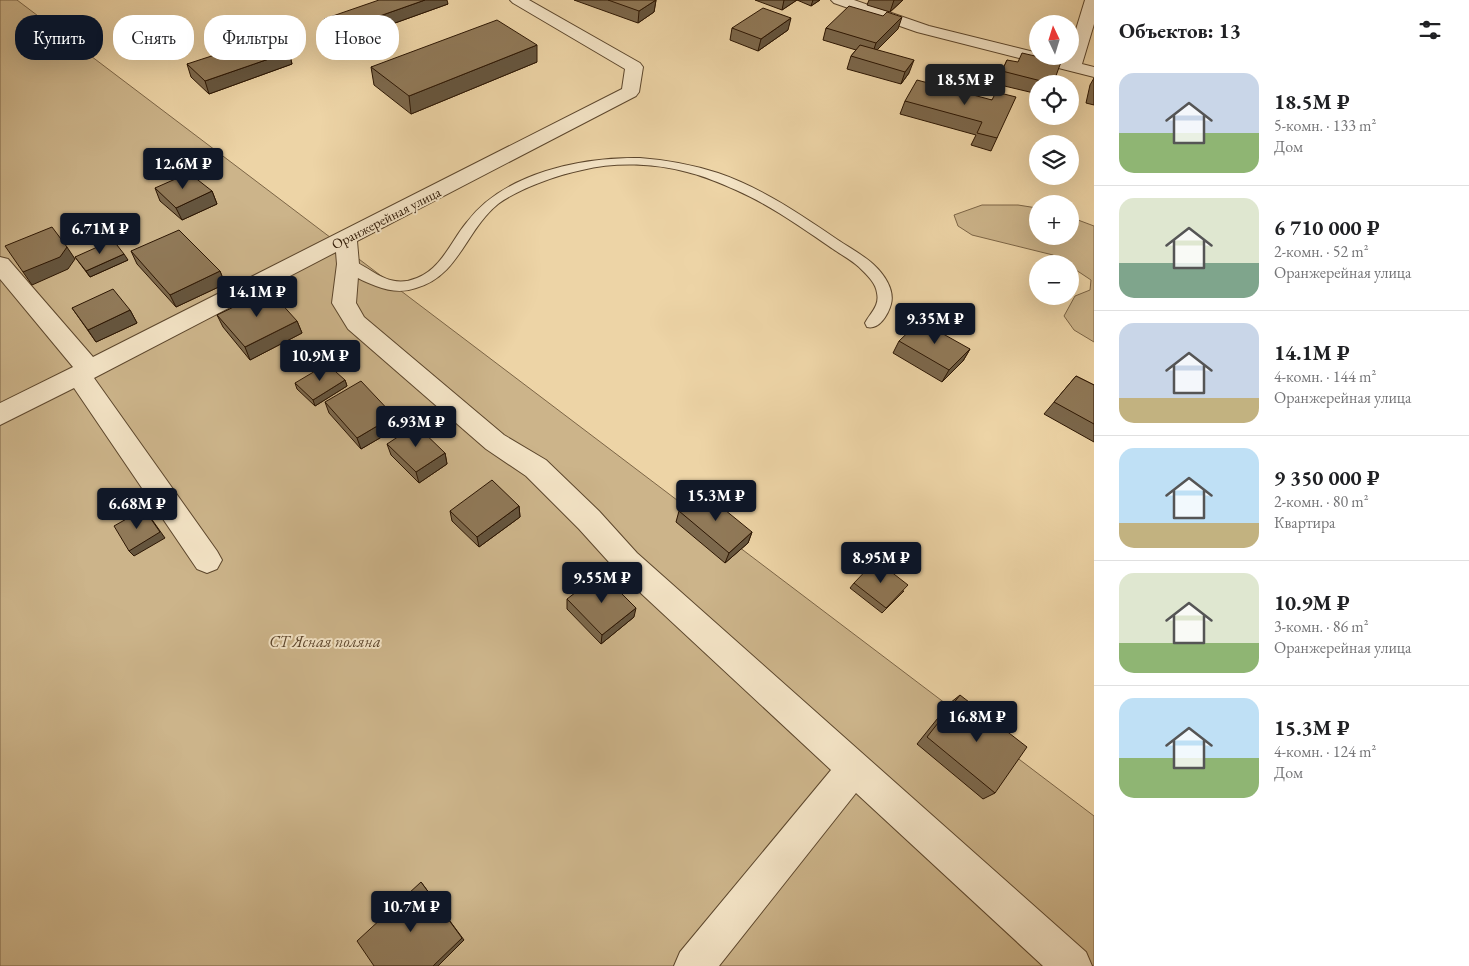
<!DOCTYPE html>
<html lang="ru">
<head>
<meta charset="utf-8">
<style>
  :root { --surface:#fff; --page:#f6f6f6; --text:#202124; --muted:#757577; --line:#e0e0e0; --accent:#111827 }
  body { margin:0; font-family:"EB Garamond",serif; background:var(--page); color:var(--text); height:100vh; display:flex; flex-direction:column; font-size:19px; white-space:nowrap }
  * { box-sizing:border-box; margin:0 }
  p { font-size:16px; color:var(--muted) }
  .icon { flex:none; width:28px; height:28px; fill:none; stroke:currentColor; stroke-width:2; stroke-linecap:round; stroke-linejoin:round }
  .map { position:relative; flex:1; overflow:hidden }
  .drawer { display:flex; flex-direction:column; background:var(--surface); width:375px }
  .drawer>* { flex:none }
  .hud { position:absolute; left:15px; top:15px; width:475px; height:45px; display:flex; gap:10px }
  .needle { width:32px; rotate:356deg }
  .tools { position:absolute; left:1029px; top:15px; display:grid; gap:10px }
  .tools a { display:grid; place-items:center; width:50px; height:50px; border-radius:50%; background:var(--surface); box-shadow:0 5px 20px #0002; font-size:25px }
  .price { position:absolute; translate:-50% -42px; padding:0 11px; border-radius:5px; background:var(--accent); color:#fff; font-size:16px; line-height:32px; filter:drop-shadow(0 1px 2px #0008) }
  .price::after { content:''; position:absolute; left:50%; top:30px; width:15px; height:11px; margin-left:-8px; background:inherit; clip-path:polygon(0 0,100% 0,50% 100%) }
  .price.on { background:#222; color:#fff }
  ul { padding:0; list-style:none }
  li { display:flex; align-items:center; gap:15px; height:125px; padding:0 25px }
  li+li { border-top:1px solid var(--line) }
  li span { display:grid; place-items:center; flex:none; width:140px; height:100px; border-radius:15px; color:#555 }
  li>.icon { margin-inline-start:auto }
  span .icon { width:60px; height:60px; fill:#fffc; stroke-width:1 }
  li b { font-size:21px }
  h2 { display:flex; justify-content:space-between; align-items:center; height:60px; padding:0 25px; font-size:21px }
  .chip { padding:0 18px; border-radius:20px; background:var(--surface); box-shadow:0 5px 20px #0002; font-size:18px; line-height:45px }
  .chip.on { background:var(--accent); color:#fff }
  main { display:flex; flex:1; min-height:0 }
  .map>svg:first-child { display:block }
</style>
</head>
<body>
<main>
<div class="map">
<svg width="1094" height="966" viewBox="0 0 1094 966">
  <rect width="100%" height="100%" fill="#edd4a6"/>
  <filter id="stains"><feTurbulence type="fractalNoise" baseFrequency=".004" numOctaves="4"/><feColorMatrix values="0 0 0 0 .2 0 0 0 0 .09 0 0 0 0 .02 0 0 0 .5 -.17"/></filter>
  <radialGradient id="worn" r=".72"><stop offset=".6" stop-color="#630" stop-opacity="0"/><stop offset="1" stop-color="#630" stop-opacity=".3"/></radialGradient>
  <g fill="#ccb48a" stroke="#7c6546">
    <path d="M0,0H17L1094,816V966H0Z"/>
    <path d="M982,205H1018L1037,208L1038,236H1070V217L1094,226V342L1074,330L1064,316L1075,296L1090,290L1091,280L1070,266V264H1066L1053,255L972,235L958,226L954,215Z"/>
  </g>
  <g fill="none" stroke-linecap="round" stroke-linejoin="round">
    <defs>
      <path id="lane" d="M640,158C667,160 693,165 718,173C762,188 801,215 838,240C850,248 863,255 873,264C883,273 895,289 891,304C888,315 879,330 867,327L865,323C870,313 880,306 877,293C876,284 869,277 863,271C855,262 843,256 833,249C802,228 770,205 736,190C720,183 704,176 687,172C653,163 615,162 582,170C557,175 518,189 498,204C465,231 459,276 416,288C402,293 389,291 376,286C365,282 347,274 341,264L343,261C363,255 382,293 417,278C442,268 451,241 467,222C504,173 581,157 640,158Z"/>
      <g id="street">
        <path d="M510,0H529L640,63L643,67L639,92L636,96L357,241L359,264L356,303L364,317L504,435L546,460L599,511L637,553L1086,952L1092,966H1043L856,793L719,966H674L680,952L831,770L617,571L579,529L526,476L486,449L348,329L332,303L337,264L336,252L94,378L217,551L222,560L217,569L207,573L197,569L74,388L0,425V403L73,367L0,279V257L8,259L93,357L622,89L625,69L513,3Z"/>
        <path d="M831,0H854L929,26L1038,53V56H1052L1067,60L1068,56H1070V49L1085,0H1094V24L1082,64L1094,67V77L917,32L834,3Z"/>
      </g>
    </defs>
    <use href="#lane" stroke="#5c462c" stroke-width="2"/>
    <use href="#street" stroke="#5c462c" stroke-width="2"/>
    <use href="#lane" fill="#f3e3c5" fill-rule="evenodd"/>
    <use href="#street" fill="#f3e3c5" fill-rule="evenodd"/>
  </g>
  <g fill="#7c684c" stroke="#2c1603">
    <path d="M574,0H656L654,12L638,23Z"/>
    <path d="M755,0H820L811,6L797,0L782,10Z"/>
    <path d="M869,0H903L890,12L867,5Z"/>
    <path d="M448,4L342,42L327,31L324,19Z"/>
    <path d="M732,28L788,30L758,51L730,40Z"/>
    <path d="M826,28L898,29L877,50L909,73L901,84L847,69L851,56L856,50L823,40Z"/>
    <path d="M289,52L292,64L209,94L191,77L187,64Z"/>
    <path d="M1007,60L1053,84H1038V94L996,84Z"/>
    <path d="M537,62L411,114L374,85L371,67Z"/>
    <path d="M1094,78V105L1086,103L1090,85Z"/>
    <path d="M992,100L997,138L991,151L971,145L976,135L900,114L905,101Z"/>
    <path d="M155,188L212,191L217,204L182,220L160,201Z"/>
    <path d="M131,251L220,271L225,284L176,307L137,264Z"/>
    <path d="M75,257L128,260L90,277Z"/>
    <path d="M72,308L130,310L137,323L96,342Z"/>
    <path d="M217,315L297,321L302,333L250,360L223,327Z"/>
    <path d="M899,341L970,349L963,361L942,382L893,353Z"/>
    <path d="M1076,376L1094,385V442L1044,414Z"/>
    <path d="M345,380L347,386L315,406L297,389L295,383Z"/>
    <path d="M325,402L397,428L361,449L329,413Z"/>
    <path d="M387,444L445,453L447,464L419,483L391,455Z"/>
    <path d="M519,506L520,517L479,547L452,521L450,511Z"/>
    <path d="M679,511L752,532L748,543L725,563L676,522Z"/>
    <path d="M854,583L904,591L882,613L850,588Z"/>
    <path d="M567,599L634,617L601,644L567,609Z"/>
    <path d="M960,695L995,793L983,799L917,744L950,703Z"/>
  </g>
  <g fill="#65553e" stroke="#2c1603">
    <path d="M425,0H447L448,4L342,42L340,30Z"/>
    <path d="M656,0L654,12L638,23L639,11Z"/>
    <path d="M784,0H797L782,10Z"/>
    <path d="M813,0H820L811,6Z"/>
    <path d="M894,0H903L890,12Z"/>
    <path d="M902,17L898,29L872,55L876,43Z"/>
    <path d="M791,18L788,30L758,51L761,39Z"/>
    <path d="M537,45V62L411,114L409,96Z"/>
    <path d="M289,52L292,64L209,94L205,81Z"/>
    <path d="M914,60L909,73L901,84L905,72Z"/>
    <path d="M212,191L217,204L182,220L176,208Z"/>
    <path d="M67,247L75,259L68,269L32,285L23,272Z"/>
    <path d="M124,254L128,260L90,277L86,271Z"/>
    <path d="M220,271L225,284L176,307L170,295Z"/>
    <path d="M130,310L137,323L96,342L88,330Z"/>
    <path d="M297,321L302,333L250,360L245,347Z"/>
    <path d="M970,349L963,361L942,382L949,370Z"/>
    <path d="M345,380L347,386L315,406L313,400Z"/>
    <path d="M394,416L397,428L361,449L357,438Z"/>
    <path d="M445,453L447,464L419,483L416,472Z"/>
    <path d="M519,506L520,517L479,547L477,537Z"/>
    <path d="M148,514L165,538L134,556L129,551Z"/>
    <path d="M752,532L748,543L725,563L729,553Z"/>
    <path d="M636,608L634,617L601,644L602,635Z"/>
    <path d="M421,882L464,940L438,966H433Z"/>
  </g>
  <g fill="#907958" stroke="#2c1603">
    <path d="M379,0H425L340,30L324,19Z"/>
    <path d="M608,0H656L639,11Z"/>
    <path d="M849,6L883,16L887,12L902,17L876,43L826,28Z"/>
    <path d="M763,8L791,18L761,39L732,28Z"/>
    <path d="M497,20L537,45L409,96L371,67Z"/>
    <path d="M270,37L289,52L205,81L187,64Z"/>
    <path d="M860,45L914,60L905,72L851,56Z"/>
    <path d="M1022,53L1061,62L1053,84L1002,71L1007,60L1018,62Z"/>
    <path d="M917,80L992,100L996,92L1016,97L997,138L977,133L982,122L905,101Z"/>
    <path d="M189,173L212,191L176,208L155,188Z"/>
    <path d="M52,227L67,247L60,257L23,272L5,246Z"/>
    <path d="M179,230L220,271L170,295L131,251Z"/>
    <path d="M113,240L124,254L86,271L75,257Z"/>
    <path d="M113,289L130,310L88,330L72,308Z"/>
    <path d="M269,290L297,321L245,347L217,315Z"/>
    <path d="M920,321L970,349L949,370L899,341Z"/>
    <path d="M327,364L345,380L313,400L295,383Z"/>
    <path d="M1076,376L1094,385V424L1054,402Z"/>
    <path d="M361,381L394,416L357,438L325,402Z"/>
    <path d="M416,425L445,453L416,472L387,444Z"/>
    <path d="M492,480L519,506L477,537L450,511Z"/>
    <path d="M703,492L752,532L729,553L679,511Z"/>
    <path d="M144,509L160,532L129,551L114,526Z"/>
    <path d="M876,560L908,585L886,608L854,583Z"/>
    <path d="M601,573L636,608L602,635L567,599Z"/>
    <path d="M960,695L1027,747L995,793L927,737Z"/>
    <path d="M421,882L462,938L433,966H374L357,941Z"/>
  </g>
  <g text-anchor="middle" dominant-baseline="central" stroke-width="4" stroke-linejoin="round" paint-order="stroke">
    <g font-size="14" fill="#2c1603" stroke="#f3e3c5">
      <text transform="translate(386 218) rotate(-27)">Оранжерейная улица</text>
    </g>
    <g font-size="16" font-style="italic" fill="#5c452c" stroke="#f3e3c5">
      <text x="325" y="641">СТ Ясная поляна</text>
    </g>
  </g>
  <rect width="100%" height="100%" filter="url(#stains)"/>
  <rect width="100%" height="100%" fill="url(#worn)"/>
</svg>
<div class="tools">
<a><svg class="needle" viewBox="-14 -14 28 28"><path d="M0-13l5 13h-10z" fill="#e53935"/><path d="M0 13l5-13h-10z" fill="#757577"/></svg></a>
<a><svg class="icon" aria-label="locate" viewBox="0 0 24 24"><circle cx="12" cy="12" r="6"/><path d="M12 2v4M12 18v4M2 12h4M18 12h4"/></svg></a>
<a><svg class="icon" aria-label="layers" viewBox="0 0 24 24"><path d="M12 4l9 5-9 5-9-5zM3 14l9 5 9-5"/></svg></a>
<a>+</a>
<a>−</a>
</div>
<b class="price on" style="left:965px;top:106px">18.5M ₽</b>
<b class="price" style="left:183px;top:190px">12.6M ₽</b>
<b class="price" style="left:100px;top:255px">6.71M ₽</b>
<b class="price" style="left:257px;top:318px">14.1M ₽</b>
<b class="price" style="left:935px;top:345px">9.35M ₽</b>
<b class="price" style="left:320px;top:382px">10.9M ₽</b>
<b class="price" style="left:416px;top:448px">6.93M ₽</b>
<b class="price" style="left:716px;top:522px">15.3M ₽</b>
<b class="price" style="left:137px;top:530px">6.68M ₽</b>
<b class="price" style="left:881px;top:584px">8.95M ₽</b>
<b class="price" style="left:602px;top:604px">9.55M ₽</b>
<b class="price" style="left:977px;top:743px">16.8M ₽</b>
<b class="price" style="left:411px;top:933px">10.7M ₽</b>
<div class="hud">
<a class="chip on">Купить</a>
<a class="chip">Снять</a>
<a class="chip">Фильтры</a>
<a class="chip">Новое</a>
</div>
</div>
<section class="drawer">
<h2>Объектов: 13<svg class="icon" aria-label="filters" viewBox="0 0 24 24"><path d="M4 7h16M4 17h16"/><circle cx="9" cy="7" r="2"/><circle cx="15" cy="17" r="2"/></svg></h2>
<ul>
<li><span style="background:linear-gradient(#c9d6e8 60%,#8fb573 0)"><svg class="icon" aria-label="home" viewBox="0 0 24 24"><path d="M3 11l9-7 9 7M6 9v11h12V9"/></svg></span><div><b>18.5M ₽</b><p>5-комн. · 133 m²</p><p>Дом</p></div></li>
<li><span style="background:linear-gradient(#dfe7d0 65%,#7fa58c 0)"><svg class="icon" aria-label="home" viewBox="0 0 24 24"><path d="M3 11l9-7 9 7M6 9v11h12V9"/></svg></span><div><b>6 710 000 ₽</b><p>2-комн. · 52 m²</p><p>Оранжерейная улица</p></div></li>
<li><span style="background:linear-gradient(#c9d6e8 75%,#c2b280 0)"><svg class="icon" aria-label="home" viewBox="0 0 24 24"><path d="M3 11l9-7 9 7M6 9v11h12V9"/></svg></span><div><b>14.1M ₽</b><p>4-комн. · 144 m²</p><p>Оранжерейная улица</p></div></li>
<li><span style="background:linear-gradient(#bfe0f5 75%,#c2b280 0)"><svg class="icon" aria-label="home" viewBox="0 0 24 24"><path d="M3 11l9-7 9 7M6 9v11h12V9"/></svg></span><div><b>9 350 000 ₽</b><p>2-комн. · 80 m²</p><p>Квартира</p></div></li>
<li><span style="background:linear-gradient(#dfe7d0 70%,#8fb573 0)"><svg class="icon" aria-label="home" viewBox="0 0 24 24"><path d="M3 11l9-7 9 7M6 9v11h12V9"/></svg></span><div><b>10.9M ₽</b><p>3-комн. · 86 m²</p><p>Оранжерейная улица</p></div></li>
<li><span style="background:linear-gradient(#bfe0f5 60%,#8fb573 0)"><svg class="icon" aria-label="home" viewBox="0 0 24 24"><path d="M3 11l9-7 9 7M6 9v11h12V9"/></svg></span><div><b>15.3M ₽</b><p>4-комн. · 124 m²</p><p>Дом</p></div></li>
</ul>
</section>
</main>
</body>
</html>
